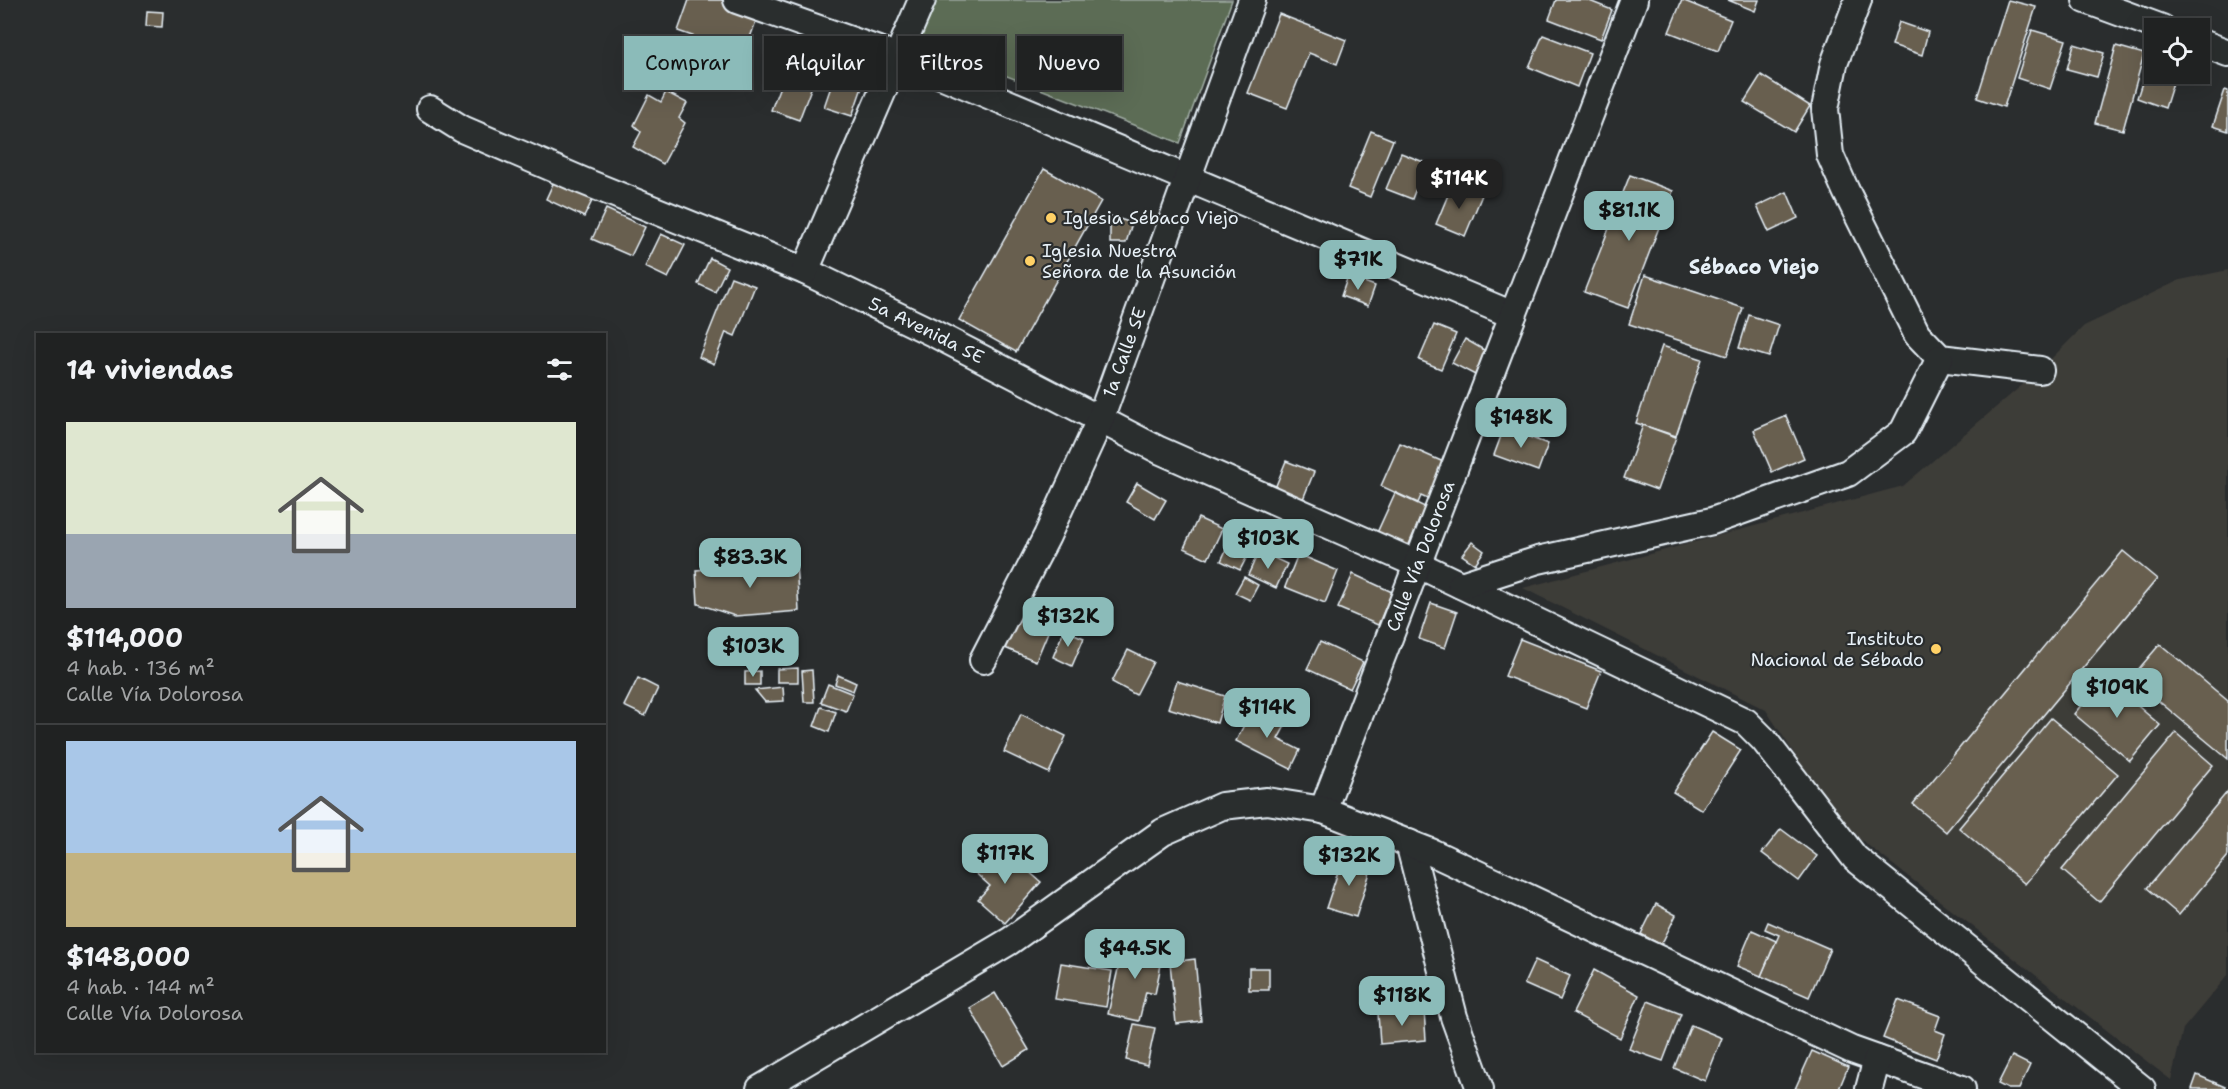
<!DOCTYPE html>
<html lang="es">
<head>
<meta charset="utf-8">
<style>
  :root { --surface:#202222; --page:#282a2a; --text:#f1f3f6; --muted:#a2a4a5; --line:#3d3f40; --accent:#8bbbb9 }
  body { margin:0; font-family:"Shantell Sans",sans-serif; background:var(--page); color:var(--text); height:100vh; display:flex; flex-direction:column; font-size:22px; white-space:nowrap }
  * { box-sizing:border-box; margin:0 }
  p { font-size:20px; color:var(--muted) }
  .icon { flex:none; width:33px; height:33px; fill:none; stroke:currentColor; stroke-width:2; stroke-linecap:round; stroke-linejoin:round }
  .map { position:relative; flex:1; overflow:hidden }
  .sheet { position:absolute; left:36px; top:333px; width:570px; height:720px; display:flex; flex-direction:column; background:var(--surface); border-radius:0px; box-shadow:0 6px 24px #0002,0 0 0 2px var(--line) }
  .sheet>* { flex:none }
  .hud { position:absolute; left:624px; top:36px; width:570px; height:54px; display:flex; gap:12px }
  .buttons { position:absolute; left:2144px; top:18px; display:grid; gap:12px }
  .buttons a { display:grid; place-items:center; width:66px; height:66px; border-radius:0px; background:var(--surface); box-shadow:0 6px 24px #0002,0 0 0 2px var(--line); font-size:30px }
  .price { position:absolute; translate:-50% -51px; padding:0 14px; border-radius:12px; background:var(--accent); color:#111; font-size:20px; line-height:39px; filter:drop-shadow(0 2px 3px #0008) }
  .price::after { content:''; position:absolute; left:50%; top:36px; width:18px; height:14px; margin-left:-9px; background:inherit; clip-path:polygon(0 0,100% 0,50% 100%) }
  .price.on { background:#222; color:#fff }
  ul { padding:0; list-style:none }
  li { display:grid; align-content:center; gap:12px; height:318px; padding:0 30px }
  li+li { border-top:2px solid var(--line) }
  li span { display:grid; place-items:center; height:186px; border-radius:0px; color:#555 }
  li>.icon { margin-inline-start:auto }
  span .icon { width:108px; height:108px; fill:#fffc; stroke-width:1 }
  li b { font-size:26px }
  h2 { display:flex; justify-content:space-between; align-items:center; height:72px; padding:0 30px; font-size:26px }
  .chip { padding:0 21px; border-radius:0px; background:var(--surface); box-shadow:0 6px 24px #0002,0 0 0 2px var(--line); font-size:21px; line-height:54px }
  .chip.on { background:var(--accent); color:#111 }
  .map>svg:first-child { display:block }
</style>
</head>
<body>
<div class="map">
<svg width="2228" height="1089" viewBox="0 0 2228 1089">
  <rect width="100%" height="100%" fill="#2a2d2e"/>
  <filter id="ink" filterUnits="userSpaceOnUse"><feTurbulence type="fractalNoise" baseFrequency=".0167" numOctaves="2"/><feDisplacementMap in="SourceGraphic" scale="12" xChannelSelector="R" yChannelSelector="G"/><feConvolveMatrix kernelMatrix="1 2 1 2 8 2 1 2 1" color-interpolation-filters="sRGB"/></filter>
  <g filter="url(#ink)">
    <path fill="#3d3c38" d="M2228,270V975L2183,1029L2171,1080L1839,823L1766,710L1523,588L1903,486L2040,370L2084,326L2180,280Z"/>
    <path fill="#5c6c55" stroke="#a2aea6" stroke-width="1.5" d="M936,0H1232L1180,143L919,42Z"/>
    <g fill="#685e4f" stroke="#e8f1f8" stroke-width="1.5">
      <path d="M689,0H721L759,13L744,54L678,31Z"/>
      <path d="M1556,0H1587L1612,10L1601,39L1549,19Z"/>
      <path d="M1682,0L1731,20L1718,51L1669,32Z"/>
      <path d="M1728,0H1759L1755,11Z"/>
      <path d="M2008,0L2036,7L2004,107L1977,98Z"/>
      <path d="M147,11L163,12L162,27L146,26Z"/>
      <path d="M1279,14L1346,40L1337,64L1309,53L1287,108L1248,93Z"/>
      <path d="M1899,22L1928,32L1922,55L1892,45Z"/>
      <path d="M2032,30L2066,40L2050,89L2017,78Z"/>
      <path d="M1543,35L1590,53L1577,87L1529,67Z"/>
      <path d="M2074,44L2104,53L2097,77L2067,69Z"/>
      <path d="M795,46L823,57L799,120L771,110Z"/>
      <path d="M2116,46L2144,54L2123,130L2095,123Z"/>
      <path d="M838,66L866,76L852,116L824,107Z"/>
      <path d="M2147,67L2154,69V74H2167L2175,76L2165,108L2137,98Z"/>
      <path d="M1761,75L1810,106L1794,132L1744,102Z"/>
      <path d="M2225,90L2228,91V131L2213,126Z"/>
      <path d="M666,92L687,103L679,118L685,123L663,164L633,147L641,132L634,125L649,95L661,102Z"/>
      <path d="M1371,131L1393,140L1370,197L1348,188Z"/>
      <path d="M1401,153L1426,163L1412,199L1386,189Z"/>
      <path d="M1044,169L1101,201L1016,352L959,320Z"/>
      <path d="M557,175L596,193L584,217L546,199Z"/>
      <path d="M1630,175L1673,191L1628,308L1584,292Z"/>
      <path d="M1453,183L1482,195L1465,236L1436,224Z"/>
      <path d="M1787,192L1798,218L1769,232L1757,206Z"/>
      <path d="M606,209L645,227L631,256L592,239Z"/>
      <path d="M1110,216L1132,223L1126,243H1110Z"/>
      <path d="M661,234L685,245L668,278L645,267Z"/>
      <path d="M710,258L727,267L715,292L698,284Z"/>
      <path d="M1645,275L1743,308L1727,356L1629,324Z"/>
      <path d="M1348,276L1375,286L1368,306L1341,296Z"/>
      <path d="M731,277L755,286L735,336L726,332L714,364L699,357Z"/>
      <path d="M1749,315L1779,325L1769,357L1739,348Z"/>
      <path d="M1434,325L1456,334L1441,369L1419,360Z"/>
      <path d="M1465,339L1491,354L1479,377L1452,363Z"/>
      <path d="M1662,346L1702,359L1676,436L1636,423Z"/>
      <path d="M1532,398L1554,411L1537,440L1515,426Z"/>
      <path d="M1786,416L1804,458L1772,472L1754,430Z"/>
      <path d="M1643,425L1676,437L1657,490L1624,478Z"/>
      <path d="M1504,428L1548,444L1538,471L1494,455Z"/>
      <path d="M1400,443L1448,464L1432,501L1421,496L1418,503L1381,486Z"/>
      <path d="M1286,461L1314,472L1301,504L1273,493Z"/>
      <path d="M1137,483L1166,500L1155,519L1126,502Z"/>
      <path d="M1395,493L1425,507L1407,549L1376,535Z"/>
      <path d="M1198,518L1222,529L1208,559L1184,548Z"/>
      <path d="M1234,533L1254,543L1240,570L1221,561Z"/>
      <path d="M1472,542L1484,551L1475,564L1462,555Z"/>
      <path d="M1259,551L1287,564L1276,588L1248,575Z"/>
      <path d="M2123,551L2157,579L1946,832L1913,804Z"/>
      <path d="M1298,554L1338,571L1325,603L1285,587Z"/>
      <path d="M796,562L799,611L735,616L698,604L696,570Z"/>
      <path d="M1353,574L1392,592L1378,625L1338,608Z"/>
      <path d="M1244,577L1258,585L1250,600L1235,593Z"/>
      <path d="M1077,599L1093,605L1086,622L1070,615Z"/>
      <path d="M1431,603L1457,612L1445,648L1419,639Z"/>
      <path d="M1022,607L1053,620L1036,661L1005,648Z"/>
      <path d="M1064,630L1084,638L1072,666L1053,657Z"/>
      <path d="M1520,639L1601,671L1586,708L1505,676Z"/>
      <path d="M1320,642L1363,662L1350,689L1307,669Z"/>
      <path d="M2160,644L2228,701V759L2131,678Z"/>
      <path d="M1128,650L1153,662L1136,695L1112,682Z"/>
      <path d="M798,668V682H777V669Z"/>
      <path d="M812,670L814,702H804L802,671Z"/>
      <path d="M760,671V685H745V672Z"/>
      <path d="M838,675L856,683L853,691L835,684Z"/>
      <path d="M2104,677L2160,725L2130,761L2074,714Z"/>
      <path d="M638,678L658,688L645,716L624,706Z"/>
      <path d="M1177,681L1225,696L1217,723L1168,708Z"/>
      <path d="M828,684L853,694L846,711L821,702Z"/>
      <path d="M783,687L784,701L765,702L755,690Z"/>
      <path d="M821,707L836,712L829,732L814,726Z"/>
      <path d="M1252,709L1285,726L1278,739L1300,750L1291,769L1236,741Z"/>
      <path d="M1021,714L1066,736L1049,773L1004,752Z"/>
      <path d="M2051,718L2118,774L2025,884L1959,828Z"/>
      <path d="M1712,732L1741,750L1702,810L1673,792Z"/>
      <path d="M2176,733L2213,765L2099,902L2062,870Z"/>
      <path d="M2228,791V856L2179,915L2147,888Z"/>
      <path d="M1781,829L1817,856L1799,881L1762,853Z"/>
      <path d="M1006,852L1041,882L1005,923L978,899L990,886L971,869L983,856L993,866Z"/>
      <path d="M1343,857L1372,866L1356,917L1326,908Z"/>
      <path d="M1656,904L1676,915L1661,945L1641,934Z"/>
      <path d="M1768,922L1830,949L1809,997L1761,976L1779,935L1765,929Z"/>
      <path d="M1752,930L1776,941L1761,976L1737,966Z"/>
      <path d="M1124,942L1164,950L1155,994L1146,992L1139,1021L1108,1014Z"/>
      <path d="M1195,959L1201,1021L1176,1024L1170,962Z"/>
      <path d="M1535,960L1570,976L1560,1000L1524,984Z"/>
      <path d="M1061,963L1112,971L1106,1007L1055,999Z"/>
      <rect x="1249" y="968" width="20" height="22"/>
      <path d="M1594,970L1639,995L1620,1038L1573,1013Z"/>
      <path d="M995,993L1029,1050L1003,1066L970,1008Z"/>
      <path d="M1898,1000L1940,1016L1935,1030L1945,1034L1936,1059L1883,1038Z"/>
      <path d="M1648,1001L1681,1014L1663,1061L1629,1049Z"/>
      <path d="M1424,1010L1426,1040L1380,1044L1378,1013Z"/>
      <path d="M1134,1024L1155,1028L1147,1065L1126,1060Z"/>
      <path d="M1691,1025L1722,1038L1705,1081L1674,1068Z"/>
      <path d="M1812,1051L1848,1067L1839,1089H1795Z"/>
      <path d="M2012,1056L2030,1065L2019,1089H2008L1998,1084Z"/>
      <path d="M2197,1075L2225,1087L2224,1089H2192Z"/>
    </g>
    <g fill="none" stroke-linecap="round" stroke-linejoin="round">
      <defs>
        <g id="street">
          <path d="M737,0L898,57L1513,315"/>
          <path d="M1858,0L1834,64L1825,109L1830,155L1846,191L1917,334L1940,358L2040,370"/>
          <path d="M2086,0L2162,28"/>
          <path d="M2199,42L2228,53"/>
          <path id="s1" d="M430,109L462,129L583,181L805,271L933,333L1159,450L1417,564L1746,722L1764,740L1855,858L2142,1089"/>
          <path d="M805,271L922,0"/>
          <path d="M1461,585L1538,560L1712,521L1848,473L1903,432L1940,358"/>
          <path id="s2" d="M983,660L1047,536L1100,420L1252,0"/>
          <path id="s3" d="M1323,810L1634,0"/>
          <path d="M1409,843L1454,1017L1480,1089"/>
          <path d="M760,1089L1010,941L1163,832L1222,806L1267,801L1323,810L1431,852L1852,1050L1962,1089"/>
          <path d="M1869,1089L1877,1059"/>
        </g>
      </defs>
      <use href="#street" stroke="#e8f1f8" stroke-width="30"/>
      <use href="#street" stroke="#2a2d2e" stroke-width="26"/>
    </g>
  </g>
  <g fill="#ffd166" stroke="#2a2d2e" stroke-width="2">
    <circle cx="1051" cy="218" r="6"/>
    <circle cx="1030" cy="261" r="6"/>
    <circle cx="1936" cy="649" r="6"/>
  </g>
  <g text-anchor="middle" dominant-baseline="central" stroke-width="4.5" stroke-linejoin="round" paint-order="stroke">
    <g font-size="18" fill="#e8f1f8" stroke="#2a2d2e" text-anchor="start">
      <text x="1063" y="218">Iglesia Sébaco Viejo</text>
      <text x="1042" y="251">Iglesia Nuestra<tspan x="1042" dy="21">Señora de la Asunción</tspan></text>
      <text x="1924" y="639" text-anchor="end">Instituto<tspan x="1924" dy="21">Nacional de Sébado</tspan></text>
    </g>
    <g font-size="18" fill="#e8f1f8" stroke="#2a2d2e">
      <text stroke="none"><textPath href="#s1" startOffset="544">5a Avenida SE</textPath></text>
      <text stroke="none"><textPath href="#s2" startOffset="339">1a Calle SE</textPath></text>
      <text stroke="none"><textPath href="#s3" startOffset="272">Calle Vía Dolorosa</textPath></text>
    </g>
    <g font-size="20" font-weight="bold" fill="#e8f1f8" stroke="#2a2d2e">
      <text x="1754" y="267">Sébaco Viejo</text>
    </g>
  </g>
</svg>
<div class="buttons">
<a><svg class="icon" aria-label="locate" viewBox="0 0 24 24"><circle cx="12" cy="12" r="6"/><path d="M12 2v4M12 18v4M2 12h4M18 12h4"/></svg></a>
</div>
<b class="price on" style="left:1459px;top:210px">$114K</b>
<b class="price" style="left:1629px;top:242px">$81.1K</b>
<b class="price" style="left:1358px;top:291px">$71K</b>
<b class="price" style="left:1521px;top:449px">$148K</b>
<b class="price" style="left:1268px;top:570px">$103K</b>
<b class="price" style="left:750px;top:589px">$83.3K</b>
<b class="price" style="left:1068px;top:648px">$132K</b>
<b class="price" style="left:753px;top:678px">$103K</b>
<b class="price" style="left:2117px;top:719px">$109K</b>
<b class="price" style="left:1267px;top:739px">$114K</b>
<b class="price" style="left:1005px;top:885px">$117K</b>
<b class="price" style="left:1349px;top:887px">$132K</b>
<b class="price" style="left:1135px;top:980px">$44.5K</b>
<b class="price" style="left:1402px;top:1027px">$118K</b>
<div class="hud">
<a class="chip on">Comprar</a>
<a class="chip">Alquilar</a>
<a class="chip">Filtros</a>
<a class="chip">Nuevo</a>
</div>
<section class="sheet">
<h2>14 viviendas<svg class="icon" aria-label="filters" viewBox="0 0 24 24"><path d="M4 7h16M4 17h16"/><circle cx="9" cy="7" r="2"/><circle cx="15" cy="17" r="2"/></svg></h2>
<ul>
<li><span style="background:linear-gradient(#dfe7d0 60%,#9aa5b1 0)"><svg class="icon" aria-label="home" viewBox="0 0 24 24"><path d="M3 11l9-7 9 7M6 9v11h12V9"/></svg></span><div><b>$114,000</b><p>4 hab. · 136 m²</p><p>Calle Vía Dolorosa</p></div></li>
<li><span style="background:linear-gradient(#a9c7e8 60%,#c2b280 0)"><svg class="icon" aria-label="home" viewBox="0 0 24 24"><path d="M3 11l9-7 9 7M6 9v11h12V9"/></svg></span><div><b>$148,000</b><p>4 hab. · 144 m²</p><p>Calle Vía Dolorosa</p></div></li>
</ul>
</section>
</div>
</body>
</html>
